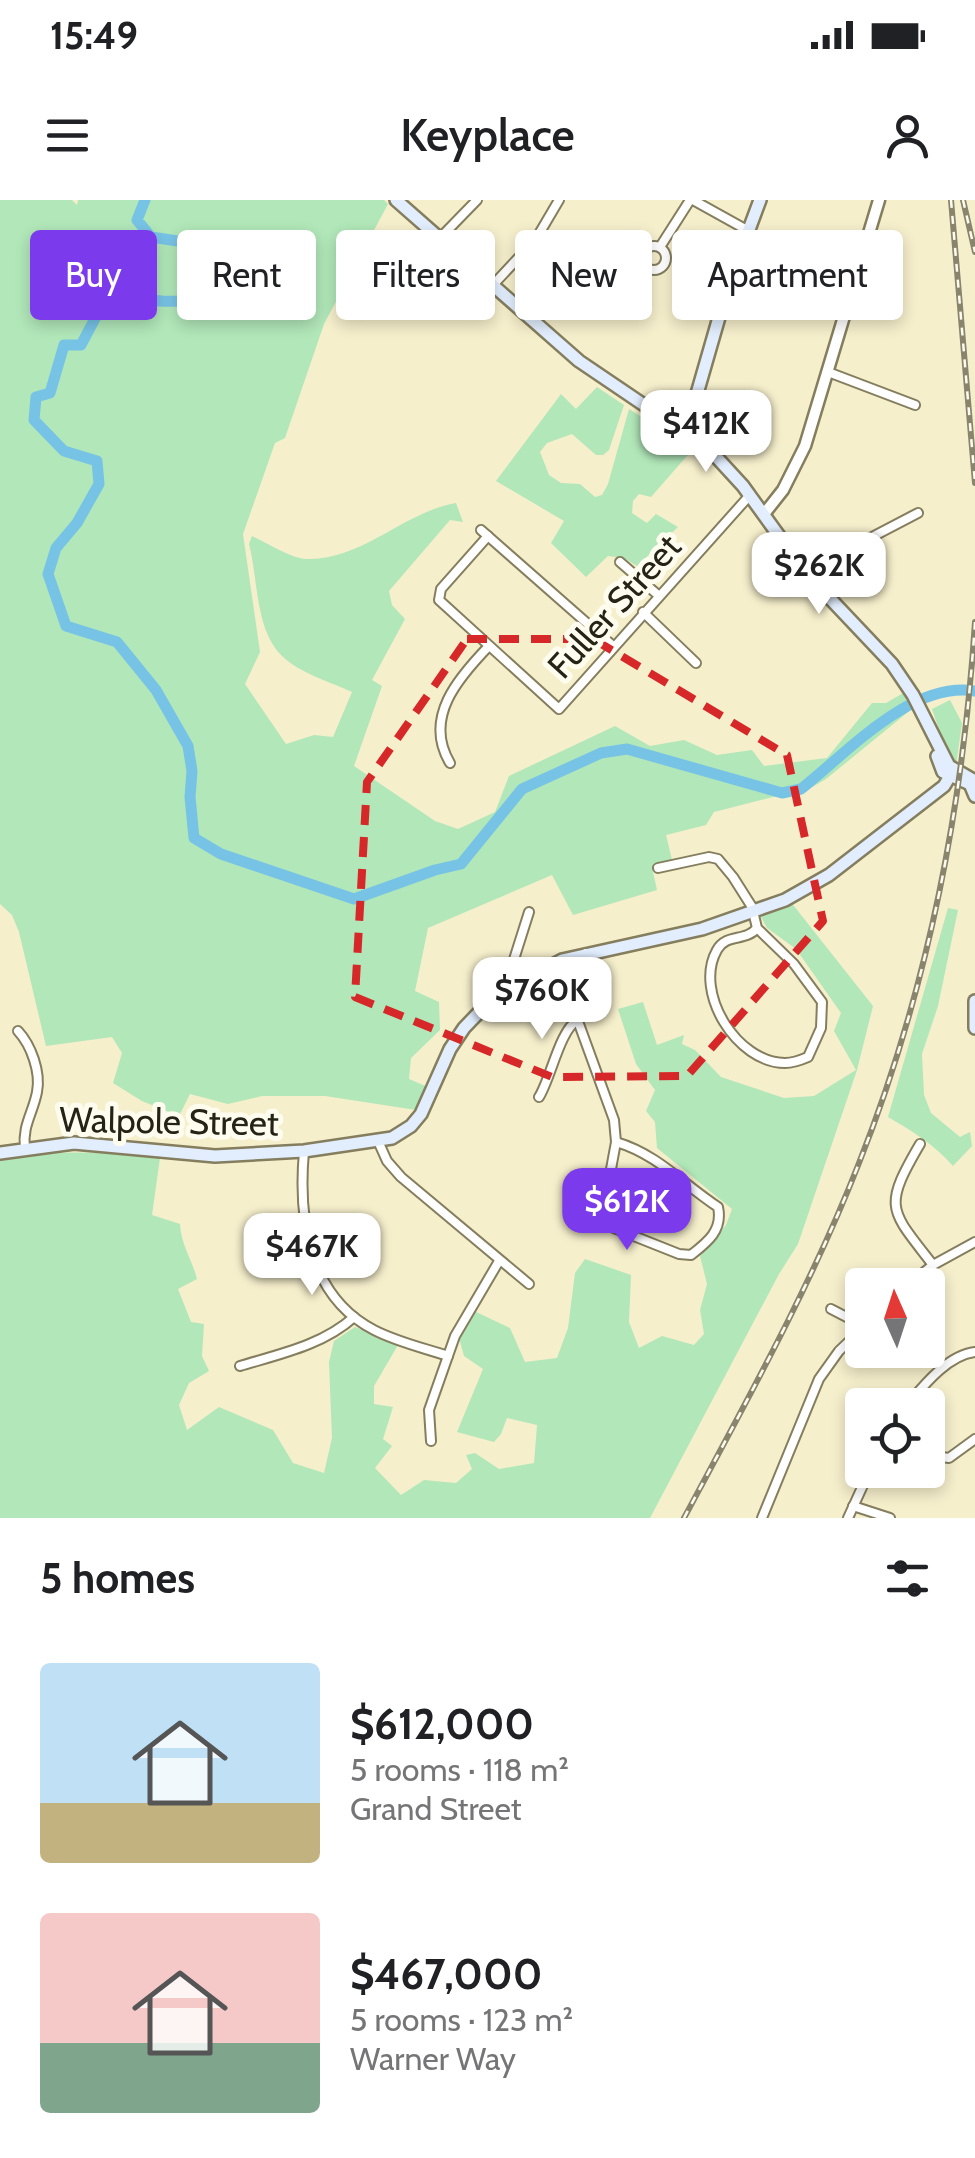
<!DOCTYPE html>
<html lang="en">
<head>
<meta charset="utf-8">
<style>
  :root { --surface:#fff; --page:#f6f6f6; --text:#202124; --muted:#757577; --accent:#7c3aed }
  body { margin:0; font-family:Cabin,sans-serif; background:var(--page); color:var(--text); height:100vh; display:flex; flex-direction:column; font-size:38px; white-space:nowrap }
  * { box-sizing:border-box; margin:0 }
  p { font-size:32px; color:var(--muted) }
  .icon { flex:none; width:55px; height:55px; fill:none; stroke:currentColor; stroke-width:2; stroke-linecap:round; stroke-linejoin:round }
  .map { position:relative; height:1318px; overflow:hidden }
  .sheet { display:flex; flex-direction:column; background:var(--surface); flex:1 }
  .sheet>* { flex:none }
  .hud { position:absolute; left:30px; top:30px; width:915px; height:90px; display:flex; gap:20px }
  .needle { width:65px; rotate:357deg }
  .buttons { position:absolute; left:845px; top:1068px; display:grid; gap:20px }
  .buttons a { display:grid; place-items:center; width:100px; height:100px; border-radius:10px; background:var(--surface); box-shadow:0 5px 15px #0003; font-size:50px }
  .price { position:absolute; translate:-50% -85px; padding:0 22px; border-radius:20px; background:#fff; color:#222; font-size:32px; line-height:65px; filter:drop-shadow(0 2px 5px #0008) }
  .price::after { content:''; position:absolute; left:50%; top:60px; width:30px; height:22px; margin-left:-15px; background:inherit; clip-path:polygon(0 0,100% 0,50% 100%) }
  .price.current { background:var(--accent); color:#fff }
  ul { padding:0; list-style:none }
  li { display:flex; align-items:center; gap:30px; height:250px; padding:0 40px }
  li span { display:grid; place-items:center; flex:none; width:280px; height:200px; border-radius:10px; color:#555 }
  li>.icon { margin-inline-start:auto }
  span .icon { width:120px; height:120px; fill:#fffc; stroke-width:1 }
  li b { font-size:42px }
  h2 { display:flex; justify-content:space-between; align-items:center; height:120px; padding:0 40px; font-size:42px }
  .tag { padding:0 35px; border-radius:10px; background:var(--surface); box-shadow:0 5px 15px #0003; font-size:35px; line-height:90px }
  .tag.current { background:var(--accent); color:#fff }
  .status { display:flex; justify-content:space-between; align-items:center; height:70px; padding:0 50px; background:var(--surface); direction:ltr }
  .status svg { height:28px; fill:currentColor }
  header { display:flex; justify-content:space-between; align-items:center; height:130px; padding:0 40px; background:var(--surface); font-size:45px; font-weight:600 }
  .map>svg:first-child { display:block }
</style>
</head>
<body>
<div class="status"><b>15:49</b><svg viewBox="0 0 49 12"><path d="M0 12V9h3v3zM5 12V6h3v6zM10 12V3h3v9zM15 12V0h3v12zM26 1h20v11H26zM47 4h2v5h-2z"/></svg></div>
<header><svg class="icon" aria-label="menu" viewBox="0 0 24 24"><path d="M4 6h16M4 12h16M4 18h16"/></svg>Keyplace<svg class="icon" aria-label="person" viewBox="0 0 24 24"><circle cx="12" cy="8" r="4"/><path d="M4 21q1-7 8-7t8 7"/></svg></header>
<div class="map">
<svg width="975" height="1318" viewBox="0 0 975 1318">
  <rect width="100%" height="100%" fill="#f6efcc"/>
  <g fill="#b1e7b9">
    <path d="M0,0H72L77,5L78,0H384L388,4L324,124L285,238L275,243L243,334L260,452L245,484L286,544L314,535L333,537L352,492C331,482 299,473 282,456C255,430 258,378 249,344L252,336C268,343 293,360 310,359C365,358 404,312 456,303L463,322L450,320L389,391L392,405L405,419L372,480L382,486L354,566L435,621L458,629L495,612L509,576L615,526L650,546L684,540L717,555L752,550L764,566L827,558L872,503H886L905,492L913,508L826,579L802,593L773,597L714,612L706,625L666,635L672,660L652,667L657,690L573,715L552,675L428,728L415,791L439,802L440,830L411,858L409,879L428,887L416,910L325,896H262L228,904L190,894L179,916L142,901L113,883L122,853L112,837L46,846L19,732L12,715L0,704Z"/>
    <path d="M597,187L624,205L609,250L603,255H596L572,234L547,243L540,252L549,275L561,283L580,284L595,297L602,295L608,284L629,209L693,249L651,297L639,294L633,301L632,313L647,323L656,314L678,327L637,366L624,358L608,356L586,377L551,343L564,321L496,281L561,194L576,209Z"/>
    <path d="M950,500L962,523L956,566L948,557L932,509Z"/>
    <path d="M790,701L873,806L857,870L798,1044L779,1074L650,1318H0V959C55,950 105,951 160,958L152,1015L180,1024C181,1045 192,1059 197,1079L178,1089L191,1122L204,1124L202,1156L209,1171L189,1183L179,1205L187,1230L219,1207L273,1230L293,1263L324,1273L332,1238L329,1162L334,1141L355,1127L398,1145L374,1186V1204L393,1207L383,1239L392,1246L375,1268L401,1295L424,1280L456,1283L472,1269L466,1255L475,1253L499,1269L534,1263L537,1225L507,1218L501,1234L494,1242L457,1232L483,1169L464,1156L459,1138L474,1111L510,1128L525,1162L557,1158L568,1128L575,1073L585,1059L631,1075L629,1122L639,1148L662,1136L694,1145L704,1134L700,1110L707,1084L700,1056L726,1025L732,1009L657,948L655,922L646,911L655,890L636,864L618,809L643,802L657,845L684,835L682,844L695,850L721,877L784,898L814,896L856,870L834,831L841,813L796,749L767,728L760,715Z"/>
    <path d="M948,708L958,710L938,806L922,854L924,895L931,913L960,937L970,932L972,946L953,966C935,945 912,931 888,917Z"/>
  </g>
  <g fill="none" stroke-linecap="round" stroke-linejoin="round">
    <path stroke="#77c3e6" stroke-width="11" d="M145,0L137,20L151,37L191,43L215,66C213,73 210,85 206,90C189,111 131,97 108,94L81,145H64L50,193L36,197L34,220L64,251L97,261L99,284L77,323L56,348L48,374L66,426L117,442L156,490L188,546L192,571L190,597L194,638L221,654L354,699L435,670L461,664L522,589L601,553L627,549L782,593L801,589C848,552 911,481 975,491"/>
    <defs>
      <g id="minor">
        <path d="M693,0L747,30"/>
        <path d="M439,39L477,0"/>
        <circle cx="654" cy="58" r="12"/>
        <path d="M660,47L690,0"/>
        <path d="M493,85L536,39L559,0"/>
        <path d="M828,172L915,205"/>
        <path d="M481,330L613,446"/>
        <path d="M488,336L441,389L439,400L559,509L750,295"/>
        <path d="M620,362L658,395"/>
        <path d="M805,372L918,313"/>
        <path d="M643,412L696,463"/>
        <path d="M450,563C423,518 458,478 489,446"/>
        <path d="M658,668L709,657L718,659L733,677L752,707L757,728L794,764L822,802L821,828L808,857C801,860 792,863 785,863C737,863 693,792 717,750C726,733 746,742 757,728"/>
        <path d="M586,753L574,795L575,813L614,920L616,942L601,1023L679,1054L691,1055C708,1042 723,1030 718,1007C683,984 657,954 616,942"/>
        <path d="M504,791L529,712"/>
        <path d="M18,831C31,845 41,872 37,892C33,913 22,926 25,948"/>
        <path d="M539,897C551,878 560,829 578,820"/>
        <path d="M378,941L387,961L401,977L529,1084"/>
        <path d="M920,944C882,1009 890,1009 933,1065"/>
        <path d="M304,951C298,1018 308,1096 374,1130C397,1142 424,1148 448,1156"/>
        <path d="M908,1085L933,1065L975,1042"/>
        <path d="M831,1109L862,1125"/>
        <path d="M240,1166C280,1154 323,1145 354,1117"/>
        <path d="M907,1205C924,1185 948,1155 975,1152"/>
        <path d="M431,1241L429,1210L455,1136L499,1061"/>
        <path d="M928,1255L949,1258L975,1239"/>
        <path d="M853,1306L890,1318"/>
        <path d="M762,1318L819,1179L839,1151L862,1129"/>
        <path d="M848,1318L870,1270"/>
      </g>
      <g id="tertiary">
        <path d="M658,214L679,212L695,202"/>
        <path d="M764,314L783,290L805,246L879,0"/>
      </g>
      <g id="secondary">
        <path d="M396,0L579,161L709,249L743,286L805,372L892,464L913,495L949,566L975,581"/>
        <path d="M686,232L728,86L760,0"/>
        <path d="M937,556L943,572L970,584L975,596"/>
        <path d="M975,801V828"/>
        <path d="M0,953L74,943L215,956L304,951L392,938L411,926L421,914L450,849L464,828L488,803L504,791L562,760L702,729L785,700L829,675L944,586L953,571"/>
      </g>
    </defs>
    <use href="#minor" stroke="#857e5e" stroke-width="12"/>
    <use href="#tertiary" stroke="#857e5e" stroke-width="15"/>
    <use href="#secondary" stroke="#857e5e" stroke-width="16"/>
    <use href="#minor" stroke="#fff" stroke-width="8"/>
    <use href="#tertiary" stroke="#fff" stroke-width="10"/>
    <use href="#secondary" stroke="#e2eefe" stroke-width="11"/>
    <defs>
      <g id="rail">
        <path d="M951,0L975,283"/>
        <path d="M963,0L975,52"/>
        <path d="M684,1318C746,1202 811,1086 859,963C928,789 963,608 975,422"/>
      </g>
    </defs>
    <use href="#rail" stroke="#89846d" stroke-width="6"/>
    <use href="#rail" stroke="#fefcee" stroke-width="2.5" stroke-dasharray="8" stroke-linecap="butt"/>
  </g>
  <path fill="none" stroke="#d62828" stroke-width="8" stroke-dasharray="20 12" stroke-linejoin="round" d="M467,439H593L787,555L823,721L687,876L552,877L355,797L367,582Z"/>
  <g text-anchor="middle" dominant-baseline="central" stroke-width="10" stroke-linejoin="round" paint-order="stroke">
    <g font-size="35" fill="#252316" stroke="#fefcee">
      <text transform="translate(614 406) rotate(-48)">Fuller Street</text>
      <text transform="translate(169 921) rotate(1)">Walpole Street</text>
    </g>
  </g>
</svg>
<div class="buttons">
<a><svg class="needle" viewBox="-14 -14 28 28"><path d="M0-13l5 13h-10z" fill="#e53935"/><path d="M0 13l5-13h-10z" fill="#757577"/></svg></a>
<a><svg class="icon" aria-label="locate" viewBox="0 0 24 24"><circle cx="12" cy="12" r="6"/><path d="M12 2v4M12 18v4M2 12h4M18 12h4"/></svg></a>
</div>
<b class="price" style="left:706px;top:275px">$412K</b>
<b class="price" style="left:819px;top:417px">$262K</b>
<b class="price" style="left:542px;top:842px">$760K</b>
<b class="price current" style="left:627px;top:1053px">$612K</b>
<b class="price" style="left:312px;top:1098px">$467K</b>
<div class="hud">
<a class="tag current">Buy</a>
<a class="tag">Rent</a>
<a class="tag">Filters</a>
<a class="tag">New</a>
<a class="tag">Apartment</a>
</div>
</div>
<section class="sheet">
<h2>5 homes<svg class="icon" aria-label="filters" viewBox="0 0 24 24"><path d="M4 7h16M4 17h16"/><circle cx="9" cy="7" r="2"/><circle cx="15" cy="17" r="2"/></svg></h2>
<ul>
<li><span style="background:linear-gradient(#bfe0f5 70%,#c2b280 0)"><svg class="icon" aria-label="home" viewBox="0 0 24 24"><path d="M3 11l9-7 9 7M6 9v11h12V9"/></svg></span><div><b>$612,000</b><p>5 rooms · 118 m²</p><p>Grand Street</p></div></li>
<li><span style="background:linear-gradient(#f6c9c9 65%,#7fa58c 0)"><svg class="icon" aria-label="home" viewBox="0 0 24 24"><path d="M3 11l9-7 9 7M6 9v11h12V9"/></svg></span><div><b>$467,000</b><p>5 rooms · 123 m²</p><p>Warner Way</p></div></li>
</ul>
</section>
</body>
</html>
